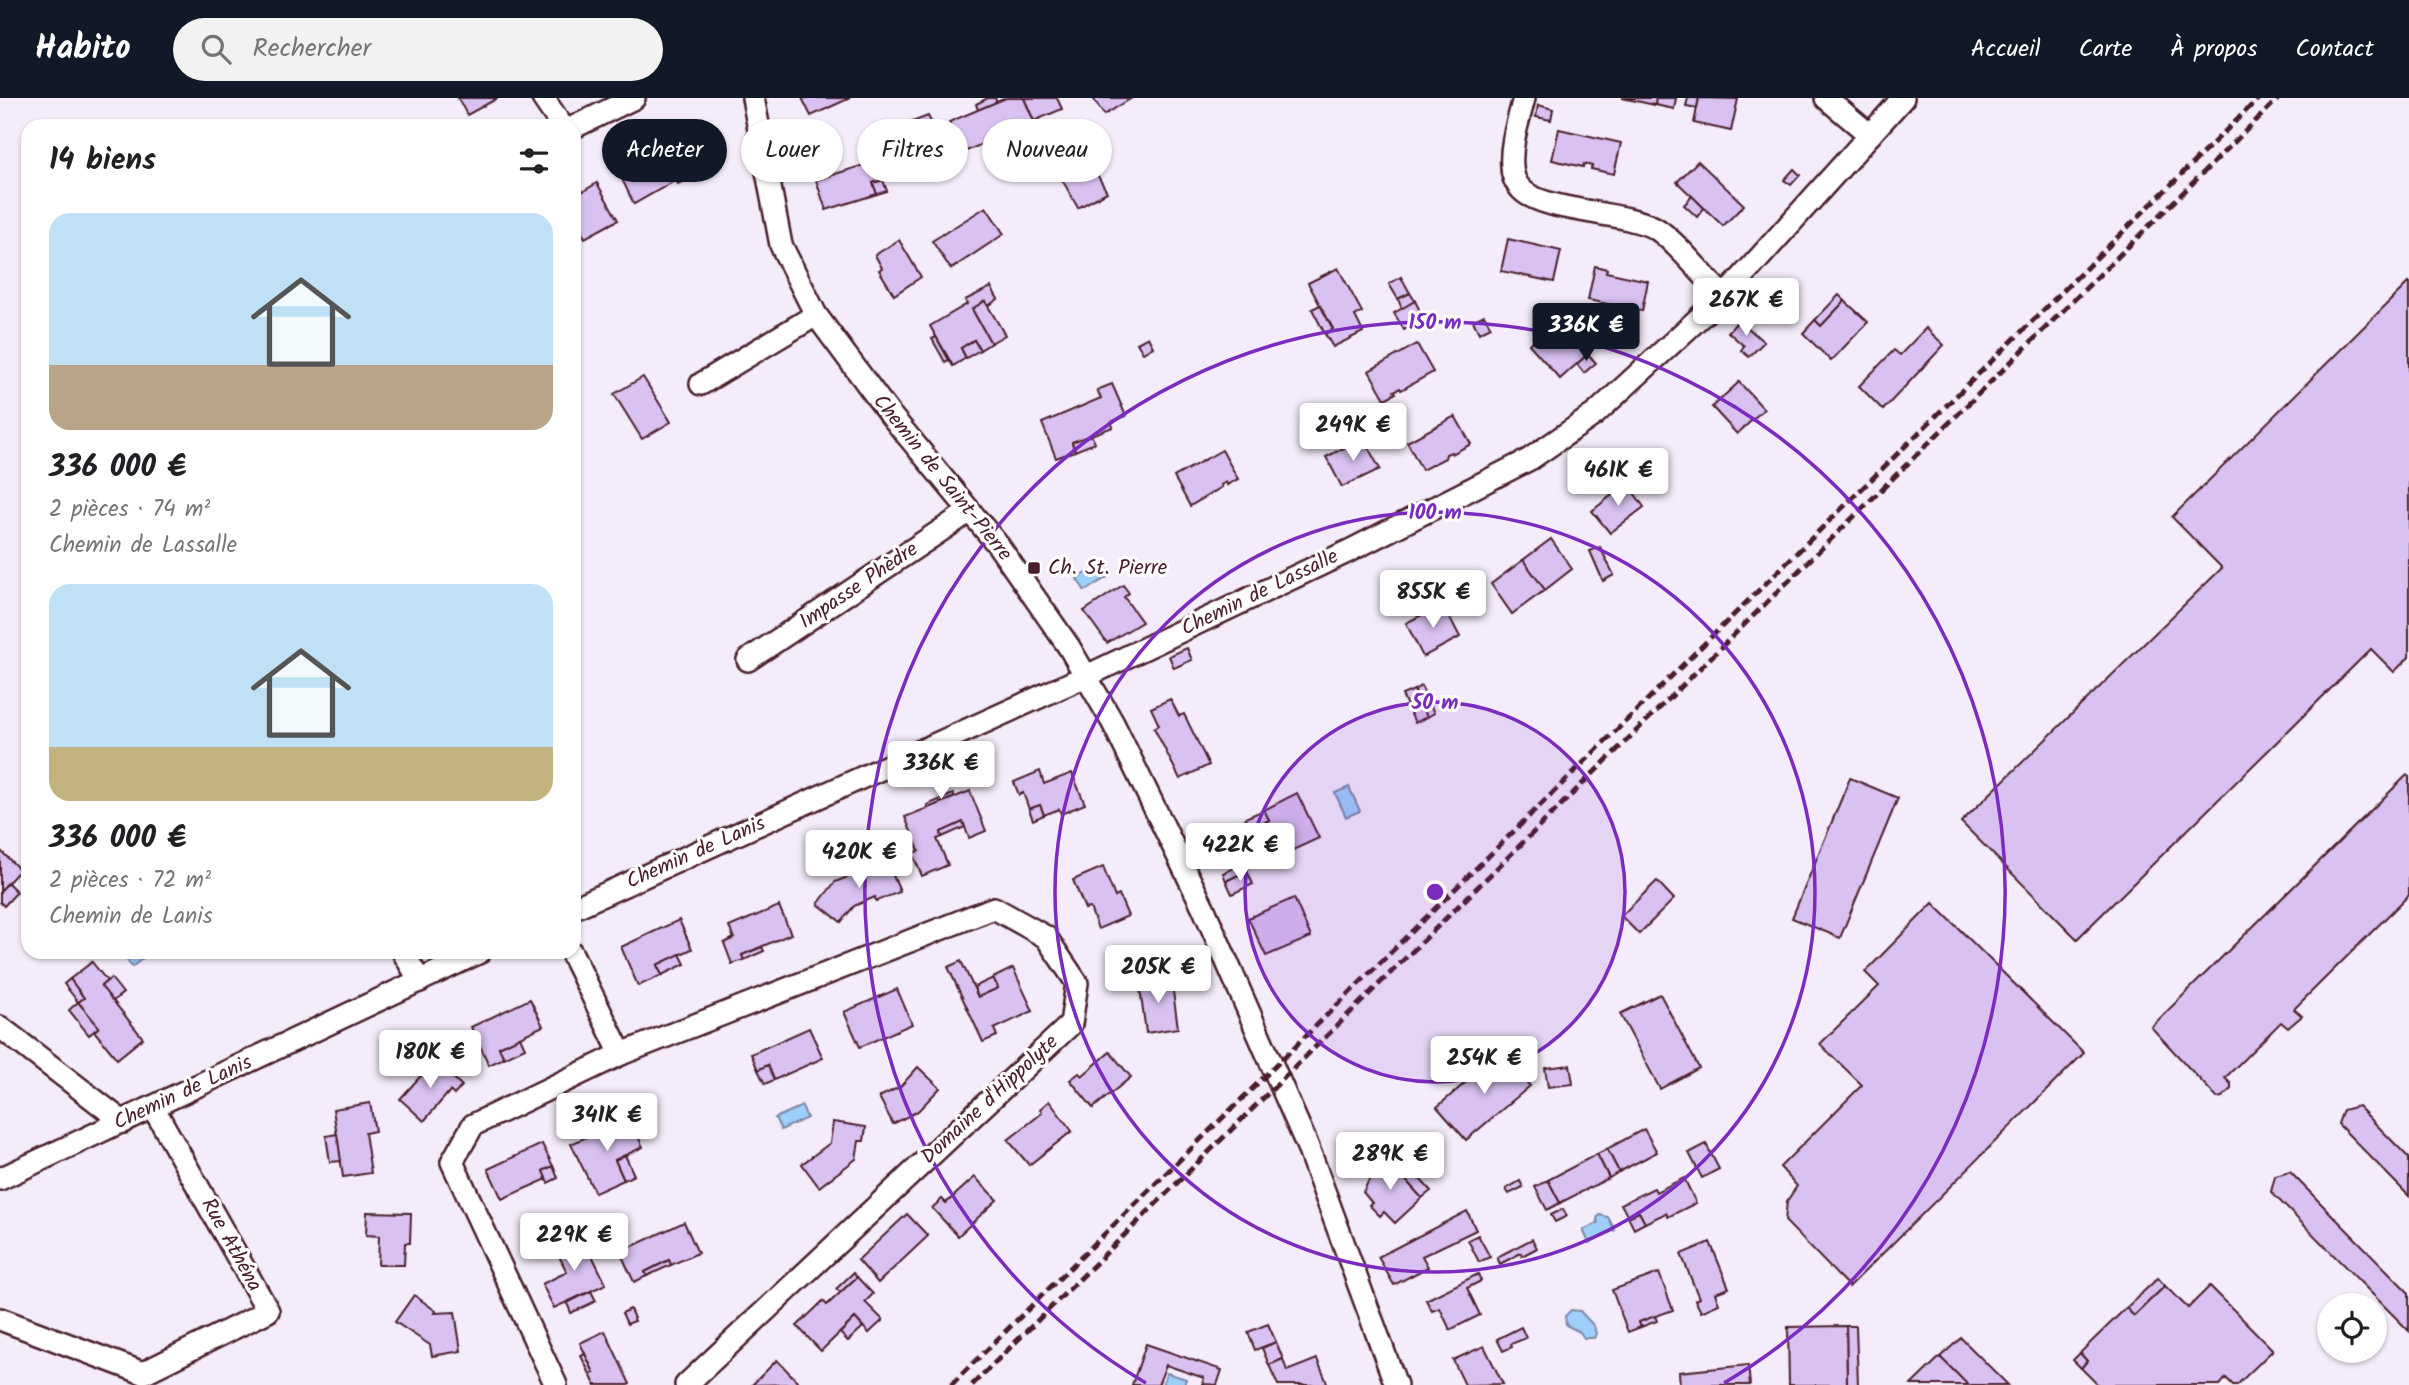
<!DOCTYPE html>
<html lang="fr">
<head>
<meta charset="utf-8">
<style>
  :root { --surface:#fff; --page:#f2f2f2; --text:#202124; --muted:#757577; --accent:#111827 }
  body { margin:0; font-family:Kalam,sans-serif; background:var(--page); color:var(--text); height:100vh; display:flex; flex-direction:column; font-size:26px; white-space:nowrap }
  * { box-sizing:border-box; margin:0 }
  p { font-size:23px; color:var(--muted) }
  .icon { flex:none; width:38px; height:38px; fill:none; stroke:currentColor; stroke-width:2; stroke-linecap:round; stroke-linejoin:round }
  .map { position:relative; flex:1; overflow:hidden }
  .panel { position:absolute; left:21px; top:21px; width:560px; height:840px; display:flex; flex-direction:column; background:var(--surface); border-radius:21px; box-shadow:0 2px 5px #0004 }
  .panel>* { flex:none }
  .guide { position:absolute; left:602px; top:21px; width:665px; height:63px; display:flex; gap:14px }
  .controls { position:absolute; left:2317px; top:1195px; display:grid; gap:14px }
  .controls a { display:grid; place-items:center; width:70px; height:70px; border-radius:50%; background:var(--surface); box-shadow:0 2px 5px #0004; font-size:35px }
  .price { position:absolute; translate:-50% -60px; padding:0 16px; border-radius:7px; background:#fff; color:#222; font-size:23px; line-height:46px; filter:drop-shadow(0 2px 4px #0008) }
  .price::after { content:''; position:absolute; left:50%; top:42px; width:21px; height:16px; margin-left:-10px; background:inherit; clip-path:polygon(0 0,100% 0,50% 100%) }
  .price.on { background:var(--accent); color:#fff }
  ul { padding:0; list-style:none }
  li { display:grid; align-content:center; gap:14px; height:371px; padding:0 28px }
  li span { display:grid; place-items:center; height:217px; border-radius:21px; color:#555 }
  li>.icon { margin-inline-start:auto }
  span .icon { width:126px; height:126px; fill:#fffc; stroke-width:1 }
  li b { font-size:30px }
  h2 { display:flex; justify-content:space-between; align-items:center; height:84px; padding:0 28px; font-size:30px }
  .tag { padding:0 24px; border-radius:32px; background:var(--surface); box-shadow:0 2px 5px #0004; font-size:24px; line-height:63px }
  .tag.on { background:var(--accent); color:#fff }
  header { display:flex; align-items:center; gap:42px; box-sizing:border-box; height:98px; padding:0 35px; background:var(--accent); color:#fff }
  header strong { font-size:33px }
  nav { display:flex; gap:38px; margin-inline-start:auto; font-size:24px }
  .search { width:490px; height:63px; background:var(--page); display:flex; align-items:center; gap:18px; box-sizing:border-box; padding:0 24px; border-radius:38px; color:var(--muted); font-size:26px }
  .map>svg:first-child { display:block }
</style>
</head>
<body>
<header>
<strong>Habito</strong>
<div class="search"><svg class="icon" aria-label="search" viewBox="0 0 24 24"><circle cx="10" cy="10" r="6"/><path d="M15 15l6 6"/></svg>Rechercher</div>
<nav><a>Accueil</a><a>Carte</a><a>À propos</a><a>Contact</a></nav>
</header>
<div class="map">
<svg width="2409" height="1287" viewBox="0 0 2409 1287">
  <rect width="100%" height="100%" fill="#f4ecfb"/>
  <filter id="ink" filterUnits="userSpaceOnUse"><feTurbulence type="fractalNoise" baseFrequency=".0143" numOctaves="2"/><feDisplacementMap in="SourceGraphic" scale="14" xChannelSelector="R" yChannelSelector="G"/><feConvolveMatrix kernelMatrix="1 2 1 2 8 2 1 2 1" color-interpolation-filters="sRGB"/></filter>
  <g filter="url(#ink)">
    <g fill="#9ecefa" stroke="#7c88a7" stroke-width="2">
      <path d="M1103,465L1111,477L1085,493L1077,481Z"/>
      <path d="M1349,689L1360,713L1346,719L1335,695Z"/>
      <path d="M121,854H138L143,860L132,869Z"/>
      <path d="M802,1008L807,1020L781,1032L775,1020Z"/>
      <path d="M1600,1117L1608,1119L1615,1132L1589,1145L1583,1132L1598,1125L1597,1120Z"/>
      <path d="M1571,1212L1580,1213L1594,1228L1596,1236L1594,1240H1584L1580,1234L1566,1227L1565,1218Z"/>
      <path d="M1167,1275L1186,1281L1184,1287H1162Z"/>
    </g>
    <g fill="#d9c1f1" stroke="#4a1f2b" stroke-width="2">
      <path d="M458,0H498L467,17Z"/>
      <path d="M802,0H850L811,18Z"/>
      <path d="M988,0H995L997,4L978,12L976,6Z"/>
      <path d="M1006,0H1024L1034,23L962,55L949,24Z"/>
      <path d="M1024,0H1057L1062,11L1034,23Z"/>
      <path d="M1093,0H1132L1104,17Z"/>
      <path d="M1622,0H1656L1655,7Z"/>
      <path d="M1656,0H1676L1674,11L1655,7Z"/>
      <path d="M1688,0H1699L1697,10L1686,8Z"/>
      <path d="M1699,0L1738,1L1731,33L1694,25Z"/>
      <path d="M1538,7L1553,11L1551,22L1536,19Z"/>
      <path d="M928,18L939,40L922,48L912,24Z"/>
      <path d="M1559,31L1621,45L1614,76L1591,71L1592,68L1584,66L1583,69L1552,62Z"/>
      <path d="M704,32L721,65L678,86L661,54Z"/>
      <path d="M1076,39L1107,94L1078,110L1047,55Z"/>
      <path d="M661,54L676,82L634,106L620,77Z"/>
      <path d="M877,63L883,82L873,85L877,96L826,112L816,82Z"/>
      <path d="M1698,63L1744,107L1723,128L1677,84Z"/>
      <path d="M1794,71L1800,77L1791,87L1784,82Z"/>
      <path d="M883,82L887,93L877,96L873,85Z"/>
      <path d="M597,85L618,122L585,140L574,120V99Z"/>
      <path d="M1692,98L1704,110L1697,119L1684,107Z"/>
      <path d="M986,109L1004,136L951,171L932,143Z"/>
      <path d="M1508,141L1561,153L1554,184L1501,173Z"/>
      <path d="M899,142L921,179L894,197L879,172L882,170L875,157Z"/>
      <path d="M1595,168L1607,171L1606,174L1648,183L1642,213L1588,202Z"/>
      <path d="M1338,170L1362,214L1355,218L1363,234L1333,249L1325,236L1333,231L1308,185Z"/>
      <path d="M1401,179L1410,195L1398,201L1389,186Z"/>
      <path d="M2409,184V559L2394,574L2371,551L2077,841L1961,724L2222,470L2172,419Z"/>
      <path d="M991,189L998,201L988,208L985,203L972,211L991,245L980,252L974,242L961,250L966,260L953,268L930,228L967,206L965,202Z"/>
      <path d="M1410,195L1415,203L1402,211L1398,201Z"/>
      <path d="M1839,197L1845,203L1821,228L1815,222Z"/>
      <path d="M985,203L1005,237L991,245L972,211Z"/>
      <path d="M1415,203L1424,221L1404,232L1394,215Z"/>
      <path d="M1845,203L1868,224L1831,263L1803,235L1815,222L1821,228Z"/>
      <path d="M1320,207L1333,231L1325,236L1312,211Z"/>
      <path d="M1484,217L1491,229L1479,235L1473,223Z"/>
      <path d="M1561,218L1569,227L1565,230L1588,256L1560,281L1529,246Z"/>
      <path d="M1739,222L1764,244L1749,259L1741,252L1744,248L1728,234Z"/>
      <path d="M1569,227L1580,239L1576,243L1565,230Z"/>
      <path d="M1926,230L1944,247L1883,312L1859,288L1894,252L1900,257Z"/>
      <path d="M936,239L949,262L945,264L932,241Z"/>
      <path d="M1148,239L1153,249L1143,255L1137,245Z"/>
      <path d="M974,242L980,252L966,260L961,250Z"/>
      <path d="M1417,246L1433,274L1401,292L1400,290L1394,293L1396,295L1385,301L1369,273Z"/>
      <path d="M1588,256L1596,265L1584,275L1577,266Z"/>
      <path d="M643,279L671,324L642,341L614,296Z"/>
      <path d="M1739,284L1764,311L1737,336L1712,309Z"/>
      <path d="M1112,286L1126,318L1111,324L1113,329L1072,344L1075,353L1056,360L1042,325L1101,300L1097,292Z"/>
      <path d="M1455,318L1471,346L1452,356L1451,354L1446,356L1445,360L1422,372L1407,344Z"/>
      <path d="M1091,337L1095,345L1075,353L1072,344Z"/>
      <path d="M1363,340L1380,371L1342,389L1326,359Z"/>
      <path d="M1222,352L1238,381L1227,387L1226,384L1221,387L1222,389L1190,408L1174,379Z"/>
      <path d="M1627,385L1644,409L1610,435L1592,413Z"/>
      <path d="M1551,441L1572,471L1545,492L1523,462Z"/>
      <path d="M1600,449L1614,477L1603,483L1590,453Z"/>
      <path d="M1523,462L1545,492L1512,516L1491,486Z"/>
      <path d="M1123,487L1129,495L1124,499L1142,524L1107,545L1084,513Z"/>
      <path d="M1443,506L1460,539L1423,559L1406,525Z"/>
      <path d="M1187,550L1192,562L1174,570L1169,558Z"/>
      <path d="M1421,588L1434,615L1427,619L1414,592Z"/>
      <path d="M1414,592L1427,619L1415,625L1402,597Z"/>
      <path d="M1170,601L1179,618L1184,616L1209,667L1180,681L1154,630L1159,627L1151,610Z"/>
      <path d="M1040,673L1044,686L1072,675L1085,706L1061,716L1059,711L1044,717L1040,707L1029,711L1023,695L1019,697L1014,684Z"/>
      <path d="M2407,677L2409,679V797L2294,911L2302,918L2288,930L2281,924L2225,980L2231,986V991L2222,999L2217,1000L2151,929Z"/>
      <path d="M1850,680L1898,700L1840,840L1792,820Z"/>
      <path d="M970,693L986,733L969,740L963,724L941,734L942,739L937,741L948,767L922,778L912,755L919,753L905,719Z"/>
      <path d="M1297,695L1319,740L1293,752L1284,733L1263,743L1256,729L1269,722L1264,712Z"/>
      <path d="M953,696L955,699L928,710L927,707Z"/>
      <path d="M1040,707L1044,717L1033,722L1029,711Z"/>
      <path d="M1264,712L1269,722L1256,729L1258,732L1252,735L1245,720Z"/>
      <path d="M963,724L965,729L942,739L941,734Z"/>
      <path d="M0,752L20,772L0,793Z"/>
      <path d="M1242,761L1247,773L1226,783L1223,775L1232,771L1229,766Z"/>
      <path d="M887,763L900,794L876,803L875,799L854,808L841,824L818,806L835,784Z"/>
      <path d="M1103,769L1115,799L1119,797L1128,818L1098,831L1090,810L1085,811L1073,782Z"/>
      <path d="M1247,773L1253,786L1232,796L1226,783Z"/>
      <path d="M1657,783L1674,801L1639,836L1621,818Z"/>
      <path d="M8,785L17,794L4,808L0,804V793Z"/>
      <path d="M1294,800L1311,839L1266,858L1248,820Z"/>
      <path d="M1933,805L2084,955L1849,1189L1785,1123L1787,1103L1797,1088L1780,1069L1862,987L1820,946L1879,888L1865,874Z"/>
      <path d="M779,808L791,836L742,857L744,862L732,866L724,845L734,840L729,829Z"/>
      <path d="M679,822L692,851L657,867L662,877L638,888L621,849Z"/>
      <path d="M762,849L764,853L744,862L742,857Z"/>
      <path d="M680,856L685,866L662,877L657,867Z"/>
      <path d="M961,863L978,899L998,890L993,880L1013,870L1033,913L994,931L997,938L983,944L948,869Z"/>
      <path d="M92,864L107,883L101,888L143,940L117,961L94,933L99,929L78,904L84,900L70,881Z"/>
      <path d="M1171,879L1178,930L1146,935L1139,883Z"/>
      <path d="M111,880L123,895L113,903L101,888Z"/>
      <path d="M993,880L998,890L978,899L974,889Z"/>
      <path d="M70,881L84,900L78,904L64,886Z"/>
      <path d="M897,891L912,926L860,949L844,914Z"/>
      <path d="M1660,896L1699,970L1660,991L1620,916Z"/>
      <path d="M530,901L543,928L499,949L504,960L489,967L471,929Z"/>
      <path d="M78,904L99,929L89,937L69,912Z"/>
      <path d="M809,930L823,960L774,982L768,967L758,972L751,956Z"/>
      <path d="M520,939L525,950L504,960L499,949Z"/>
      <path d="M1110,954L1131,979L1093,1010L1070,982L1079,975L1082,978Z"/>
      <path d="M1501,954L1530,988L1466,1042L1437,1009Z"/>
      <path d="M435,962L462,988L454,997L450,993L424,1023L400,1001Z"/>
      <path d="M768,967L774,982L765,986L758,972Z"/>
      <path d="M1570,967L1573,986L1548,989L1545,970Z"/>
      <path d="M918,969L940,990L918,1013L893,1026L879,999L900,989Z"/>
      <path d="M1049,1003L1072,1033L1029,1067L1008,1042L1042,1015L1040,1011Z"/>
      <path d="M370,1005L375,1033L365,1035L371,1075L343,1079L333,1011Z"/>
      <path d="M2358,1008L2409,1060V1098L2338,1026L2343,1012Z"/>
      <path d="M629,1019L643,1049L615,1062L624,1082L595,1095L571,1046Z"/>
      <path d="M833,1024L866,1029L864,1043H859L856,1061L819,1089L802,1066L830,1045Z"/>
      <path d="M1644,1031L1657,1054L1619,1074L1607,1051Z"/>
      <path d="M337,1036L341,1063L330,1064L326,1038Z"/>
      <path d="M542,1046L553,1068L543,1073L547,1081L502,1101L488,1071Z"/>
      <path d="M1706,1046L1719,1071L1702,1080L1689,1055Z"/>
      <path d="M1607,1051L1619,1074L1609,1080L1597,1056Z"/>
      <path d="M1597,1056L1609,1080L1560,1105L1548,1082Z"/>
      <path d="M625,1057L634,1077L624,1082L615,1062Z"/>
      <path d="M1386,1060L1422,1100L1395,1125L1384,1114L1380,1118L1369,1107L1372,1105L1363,1094L1373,1074Z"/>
      <path d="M553,1068L558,1080L548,1085L543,1073Z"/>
      <path d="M1409,1069L1431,1093L1422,1100L1401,1077Z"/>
      <path d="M2290,1074L2409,1195V1233L2271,1094L2275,1078Z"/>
      <path d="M975,1079L997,1102L958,1138L932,1110L942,1101L946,1105Z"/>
      <path d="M1684,1080L1696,1105L1668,1119L1666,1115L1645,1125L1639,1114L1628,1119L1621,1106L1654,1090L1656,1094Z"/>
      <path d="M1548,1082L1560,1105L1547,1112L1535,1089Z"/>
      <path d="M1520,1083L1523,1089L1509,1096L1506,1091Z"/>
      <path d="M1563,1111L1567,1118L1555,1124L1551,1117Z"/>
      <path d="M1467,1113L1476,1132L1422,1158L1428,1169L1394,1187L1378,1159Z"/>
      <path d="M367,1114L411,1115L410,1145H405L404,1167H378L379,1138L366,1137Z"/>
      <path d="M1639,1114L1645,1125L1634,1131L1628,1119Z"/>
      <path d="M907,1116L928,1138L878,1185L858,1162Z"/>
      <path d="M684,1124L698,1155L671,1167L669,1162L645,1174L647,1178L634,1184L620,1154Z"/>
      <path d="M581,1135L606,1186L554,1210L542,1186L567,1174L554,1148Z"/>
      <path d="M1478,1137L1490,1159L1479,1164L1468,1142Z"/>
      <path d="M1532,1141L1537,1150L1522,1158L1521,1155L1500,1166L1497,1159Z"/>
      <path d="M1710,1144L1729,1190L1715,1195L1719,1206L1701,1214L1695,1202L1699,1200L1681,1156Z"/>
      <path d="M669,1162L671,1167L647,1178L645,1174Z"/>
      <path d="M853,1175L857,1179L841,1194L836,1191Z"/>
      <path d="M1659,1175L1673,1212L1639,1224L1641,1229L1628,1234L1612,1192Z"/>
      <path d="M1478,1176L1481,1183L1467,1190L1480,1217L1450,1232L1440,1210L1432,1213L1426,1202Z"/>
      <path d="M857,1179L873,1196L865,1204L883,1222L869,1235L855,1220L821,1253L797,1228L823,1203L827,1207Z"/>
      <path d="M2158,1180L2165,1188L2134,1218L2126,1210Z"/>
      <path d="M2165,1188L2188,1210L2210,1188L2273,1252L2237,1287H2233L2226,1280L2220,1287H2098L2081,1270L2087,1263L2080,1255L2126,1210L2134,1218Z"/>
      <path d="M591,1193L596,1203L571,1215L567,1205Z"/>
      <path d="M414,1197L436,1213L435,1215L455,1214L461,1253L432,1258L430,1247L395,1224Z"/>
      <path d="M630,1211L635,1223L627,1226L622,1215Z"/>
      <path d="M1655,1218L1657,1223L1641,1229L1639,1224Z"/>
      <path d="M855,1220L863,1229L848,1243L840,1235Z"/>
      <path d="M1268,1226L1276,1244L1255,1252L1248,1234Z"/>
      <path d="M1846,1228H1856L1858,1287H1847Z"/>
      <path d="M1846,1228L1847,1287H1789L1788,1229Z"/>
      <path d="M1521,1229L1526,1240L1511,1246L1512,1249L1503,1253L1497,1241Z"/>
      <path d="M605,1233L630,1286L628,1287H595L590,1276L594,1275L580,1245Z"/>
      <path d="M1961,1240L2008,1287H1968L1940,1259Z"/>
      <path d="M1276,1244L1283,1261L1269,1267L1262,1250Z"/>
      <path d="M1146,1246L1222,1272L1217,1287L1203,1286L1204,1280L1166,1267L1158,1287H1132Z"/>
      <path d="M1484,1248L1503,1286L1465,1287L1453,1262Z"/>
      <path d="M2080,1255L2087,1263L2081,1270L2073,1262Z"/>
      <path d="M585,1256L594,1275L590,1276L581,1258Z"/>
      <path d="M1940,1259L1968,1287H1911Z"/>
      <path d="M1283,1261L1287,1273L1317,1261L1328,1287H1278L1269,1267Z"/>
      <path d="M777,1262L800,1286L752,1287Z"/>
      <path d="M1748,1267L1750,1287H1680L1679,1274Z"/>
    </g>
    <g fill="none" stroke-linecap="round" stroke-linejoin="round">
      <defs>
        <g id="minor">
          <path d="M543,0L562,28"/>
          <path d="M753,0L781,147L816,217L888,314L998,447L1069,549L1113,625L1203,809L1307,1047L1396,1287"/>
          <path d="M1524,0C1519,21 1510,46 1512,68C1512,77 1516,86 1522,92C1544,114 1623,113 1655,130C1674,141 1706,181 1723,198"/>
          <path d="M1826,0L1870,37"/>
          <path d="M574,29L634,0"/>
          <path d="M701,286L816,217"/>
          <path d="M748,562L970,413"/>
          <path d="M574,810L1097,573L1349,453L1530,361L1595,316L1735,187L1903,0"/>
          <path d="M403,854L420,883"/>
          <path d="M571,854L621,956"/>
          <path d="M0,929L123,1024"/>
          <path d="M0,1081L480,854"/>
          <path d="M0,1221L143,1275L268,1213L153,1009"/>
          <path d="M556,1287L452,1064L473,1027L621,956L994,810L1046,839L1077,885L1071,926L686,1287"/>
        </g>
      </defs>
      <use href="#minor" stroke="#4a1f2b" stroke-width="26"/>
      <use href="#minor" stroke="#fff" stroke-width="21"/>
      <g stroke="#4a1f2b" stroke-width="5" stroke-dasharray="10 5" stroke-linecap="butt">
        <path d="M951,1287L2259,0"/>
        <path d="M972,1287L2279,0"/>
      </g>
    </g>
  </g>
  <circle cx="1435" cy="794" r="190" fill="#7b2cbf" fill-opacity=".12"/>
  <g fill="none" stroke="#7b2cbf" stroke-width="3.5">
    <circle cx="1435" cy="794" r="190"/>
    <circle cx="1435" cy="794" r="380"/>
    <path d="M1146 1285A570 570 0 1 1 1724 1285"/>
  </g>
  <rect fill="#4a1f2b" stroke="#fff" stroke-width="2.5" x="1027" y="463" width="14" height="14" rx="3.5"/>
  <g text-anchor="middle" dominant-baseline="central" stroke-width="6" stroke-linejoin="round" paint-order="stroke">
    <g font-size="21" fill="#4a1f2b" stroke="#fff">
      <text transform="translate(942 380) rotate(51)">Chemin de Saint-Pierre</text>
      <text transform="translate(859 488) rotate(-34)">Impasse Phèdre</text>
      <text transform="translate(1260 495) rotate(-26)">Chemin de Lassalle</text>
      <text transform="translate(696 755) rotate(-24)">Chemin de Lanis</text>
      <text transform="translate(183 995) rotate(-25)">Chemin de Lanis</text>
      <text transform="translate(990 1002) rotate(-43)">Domaine d'Hippolyte</text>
      <text transform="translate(231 1147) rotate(61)">Rue Athéna</text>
    </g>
    <g font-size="21" fill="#4a1f2b" stroke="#fff" text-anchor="start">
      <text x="1048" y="470">Ch. St. Pierre</text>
    </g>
  </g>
  <circle cx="1435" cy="794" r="10" fill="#7b2cbf" stroke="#fff" stroke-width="3.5"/>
  <g font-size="21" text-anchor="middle" font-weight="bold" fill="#7b2cbf" stroke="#fff" stroke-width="6" stroke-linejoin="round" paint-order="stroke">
    <text x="1435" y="231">150 m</text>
    <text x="1435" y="421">100 m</text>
    <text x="1435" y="611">50 m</text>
  </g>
</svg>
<div class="controls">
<a><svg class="icon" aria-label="locate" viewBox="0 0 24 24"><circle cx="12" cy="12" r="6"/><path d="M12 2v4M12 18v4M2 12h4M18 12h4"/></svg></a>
</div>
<b class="price" style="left:1746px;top:240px">267K €</b>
<b class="price on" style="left:1586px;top:265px">336K €</b>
<b class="price" style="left:1353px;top:365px">249K €</b>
<b class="price" style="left:1618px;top:410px">461K €</b>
<b class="price" style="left:1433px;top:532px">855K €</b>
<b class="price" style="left:941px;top:703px">336K €</b>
<b class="price" style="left:1240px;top:785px">422K €</b>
<b class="price" style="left:859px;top:792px">420K €</b>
<b class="price" style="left:1158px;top:907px">205K €</b>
<b class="price" style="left:430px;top:992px">180K €</b>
<b class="price" style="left:1484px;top:998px">254K €</b>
<b class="price" style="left:607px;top:1055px">341K €</b>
<b class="price" style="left:1390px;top:1094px">289K €</b>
<b class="price" style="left:574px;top:1175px">229K €</b>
<div class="guide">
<a class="tag on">Acheter</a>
<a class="tag">Louer</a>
<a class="tag">Filtres</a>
<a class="tag">Nouveau</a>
</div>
<section class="panel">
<h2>14 biens<svg class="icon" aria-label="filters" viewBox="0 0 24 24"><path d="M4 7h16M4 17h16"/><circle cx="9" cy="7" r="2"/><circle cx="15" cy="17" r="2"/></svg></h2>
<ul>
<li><span style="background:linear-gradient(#bfe0f5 70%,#b9a48a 0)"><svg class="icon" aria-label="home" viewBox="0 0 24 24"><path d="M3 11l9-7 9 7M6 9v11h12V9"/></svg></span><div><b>336 000 €</b><p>2 pièces · 74 m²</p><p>Chemin de Lassalle</p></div></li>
<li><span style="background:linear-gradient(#bfe0f5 75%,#c2b280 0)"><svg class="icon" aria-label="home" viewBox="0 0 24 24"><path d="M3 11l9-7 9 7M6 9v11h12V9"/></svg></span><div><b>336 000 €</b><p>2 pièces · 72 m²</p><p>Chemin de Lanis</p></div></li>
</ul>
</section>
</div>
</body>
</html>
